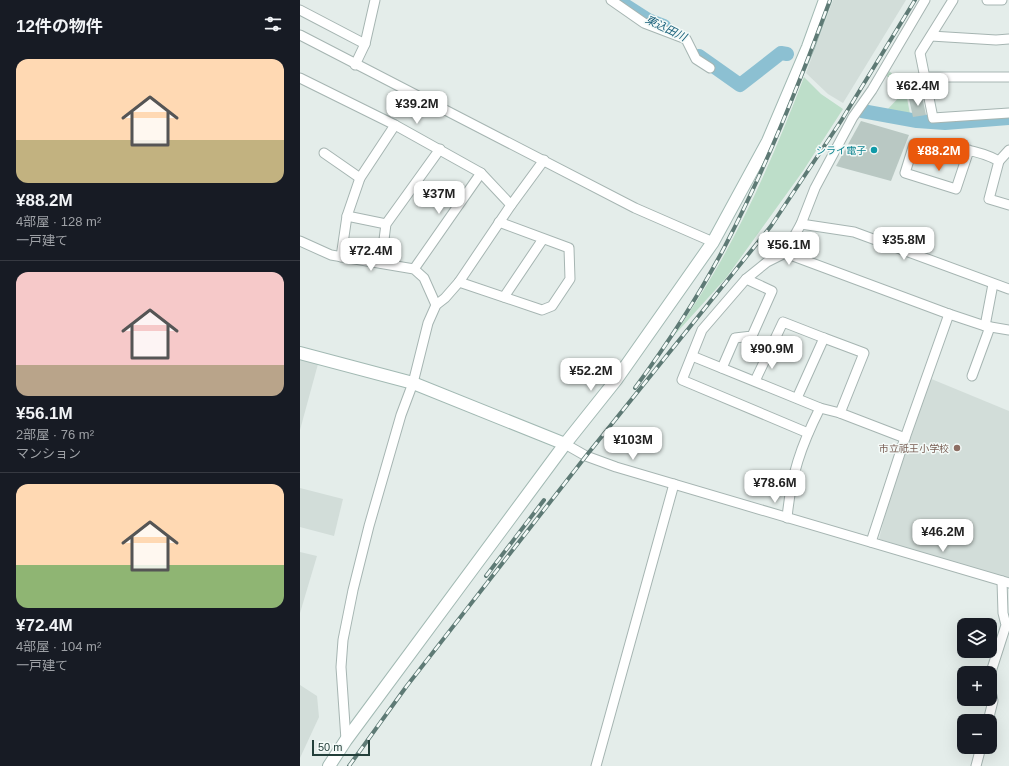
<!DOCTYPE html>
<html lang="ja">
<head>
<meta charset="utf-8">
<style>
  :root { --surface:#171b24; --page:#20242c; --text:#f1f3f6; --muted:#9ea1a6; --line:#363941; --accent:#ea580c }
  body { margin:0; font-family:Helvetica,"Noto Sans JP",sans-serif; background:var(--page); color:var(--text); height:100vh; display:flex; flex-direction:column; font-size:15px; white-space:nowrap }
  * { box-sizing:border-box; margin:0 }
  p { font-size:13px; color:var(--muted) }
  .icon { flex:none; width:22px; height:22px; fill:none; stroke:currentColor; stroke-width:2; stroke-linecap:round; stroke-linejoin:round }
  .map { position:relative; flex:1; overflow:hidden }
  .drawer { display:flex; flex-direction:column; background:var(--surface); width:300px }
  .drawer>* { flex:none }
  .buttons { position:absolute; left:657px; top:618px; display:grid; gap:8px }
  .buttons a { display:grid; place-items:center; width:40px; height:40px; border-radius:8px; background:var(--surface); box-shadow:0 4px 16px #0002; font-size:20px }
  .scale { position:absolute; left:12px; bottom:10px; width:58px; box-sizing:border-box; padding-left:4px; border:2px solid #233f3a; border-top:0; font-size:11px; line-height:14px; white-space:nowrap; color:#233f3a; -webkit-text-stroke:3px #f4faf8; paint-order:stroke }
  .price { position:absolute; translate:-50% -34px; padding:0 9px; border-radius:8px; background:#fff; color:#222; font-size:13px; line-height:26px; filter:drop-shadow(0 1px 2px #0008) }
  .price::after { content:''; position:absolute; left:50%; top:24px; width:12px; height:9px; margin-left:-6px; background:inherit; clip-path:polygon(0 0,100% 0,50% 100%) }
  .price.current { background:var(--accent); color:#fff }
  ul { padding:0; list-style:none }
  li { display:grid; align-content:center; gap:8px; height:212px; padding:0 16px }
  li+li { border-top:1px solid var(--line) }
  li span { display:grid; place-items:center; height:124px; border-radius:12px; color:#555 }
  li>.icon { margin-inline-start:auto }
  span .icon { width:72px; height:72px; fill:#fffc; stroke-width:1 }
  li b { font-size:17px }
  h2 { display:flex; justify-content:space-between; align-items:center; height:48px; padding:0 16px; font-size:17px }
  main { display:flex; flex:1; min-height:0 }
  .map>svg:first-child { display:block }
</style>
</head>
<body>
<main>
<section class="drawer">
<h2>12件の物件<svg class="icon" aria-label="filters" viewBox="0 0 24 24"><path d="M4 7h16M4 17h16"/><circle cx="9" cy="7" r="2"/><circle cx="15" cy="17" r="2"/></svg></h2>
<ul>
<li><span style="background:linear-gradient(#ffd9b3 65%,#c2b280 0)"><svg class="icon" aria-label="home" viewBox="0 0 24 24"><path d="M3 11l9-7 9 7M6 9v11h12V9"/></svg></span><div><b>¥88.2M</b><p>4部屋 · 128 m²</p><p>一戸建て</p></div></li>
<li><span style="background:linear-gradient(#f6c9c9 75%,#b9a48a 0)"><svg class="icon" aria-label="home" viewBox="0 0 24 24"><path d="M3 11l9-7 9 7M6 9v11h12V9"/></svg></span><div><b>¥56.1M</b><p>2部屋 · 76 m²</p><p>マンション</p></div></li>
<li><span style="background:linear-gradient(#ffd9b3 65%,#8fb573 0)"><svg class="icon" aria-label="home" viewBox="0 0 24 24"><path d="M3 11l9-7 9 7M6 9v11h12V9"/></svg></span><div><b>¥72.4M</b><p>4部屋 · 104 m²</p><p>一戸建て</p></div></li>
</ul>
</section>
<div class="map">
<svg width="709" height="766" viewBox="0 0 709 766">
  <rect width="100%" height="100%" fill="#e4edea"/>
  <g fill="#d2ddd9">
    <path d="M533,0H606L543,103L528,94L506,73Z"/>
    <path d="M0,359L18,364L0,430Z"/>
    <path d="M629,378L709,411V581L579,539L593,484Z"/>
    <path d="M0,488L43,499L34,536L0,527Z"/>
    <path d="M0,552L17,556L0,613Z"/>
    <path d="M0,685L17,696L19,717L0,758Z"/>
  </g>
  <g fill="#bddec9">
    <path d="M589,71L604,84L622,81L624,93L607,98L610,114L587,110L603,93L585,74Z"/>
    <path d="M504,77L521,94L543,109L503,171L426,278L370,340C429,260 469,169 504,77Z"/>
  </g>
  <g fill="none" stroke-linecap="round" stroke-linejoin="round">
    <g stroke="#8cc0d2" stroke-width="14">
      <path d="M317,0L348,20L364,26"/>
      <path d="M399,56L440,85L481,53L487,54"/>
      <path d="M562,111L617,121L645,123L709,118"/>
    </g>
  </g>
  <g fill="#b9c8c3">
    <path d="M622,96L626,115L613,117L609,99Z"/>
    <path d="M561,121L609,135L591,181L536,166Z"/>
  </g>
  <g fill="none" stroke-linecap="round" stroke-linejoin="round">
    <defs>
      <g id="street">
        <path d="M311,0L344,23L386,39L396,59L410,68"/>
        <path d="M625,0L572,90L553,117L515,188L501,224L485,253L646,313L685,326L709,330"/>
        <path d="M653,0L620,53L633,118L709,113"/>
        <path d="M687,0H702"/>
        <path d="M0,10L65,44"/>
        <path d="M0,35L335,208L413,242"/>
        <path d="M631,36L696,40L709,39"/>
        <path d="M55,65L65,44L75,0"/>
        <path d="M625,77H709"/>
        <path d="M0,78L95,125L181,173L211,205"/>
        <path d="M669,150L656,189L605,173L614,144C642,147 674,147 699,161L689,199L709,205"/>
        <path d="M24,153L60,178"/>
        <path d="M699,161L709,150"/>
        <path d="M47,216L86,224"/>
        <path d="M501,224L554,232L709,289"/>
        <path d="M0,241L31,255L114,269L124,278L136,305"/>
        <path d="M485,253L467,262L446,279L402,330L382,380L508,433"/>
        <path d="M41,257L47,216L60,178L95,125"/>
        <path d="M81,263L86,224L140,149"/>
        <path d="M114,269L181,173"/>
        <path d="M159,282L242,310L252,306L270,279L269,248L199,222"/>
        <path d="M204,297L243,239"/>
        <path d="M685,326L693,284"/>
        <path d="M392,356L520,408L540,413L605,438"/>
        <path d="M422,368L435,338L452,336L472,291L446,279"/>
        <path d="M672,376L690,327"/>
        <path d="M455,381L483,322L524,338"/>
        <path d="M497,398L524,338L564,353L540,413"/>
        <path d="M265,444L286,456L316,467L709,583"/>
        <path d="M487,518C491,475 501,446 520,408"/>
        <path d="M571,542L605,438L649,314"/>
        <path d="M690,675L706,625L703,613L702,581"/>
        <path d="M688,721L693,701L690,687"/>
        <path d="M46,740L41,667L43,640L53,590L69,526L101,415L113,383L128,323L136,305L145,298L159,282L211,205L244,160"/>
        <path d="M296,766L374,484"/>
        <path d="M676,766L681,747"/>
      </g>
      <g id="secondary">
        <path d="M0,353L113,383L265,444"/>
        <path d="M29,766L46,740L265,444L316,380L413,242L468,141L508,47L525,0"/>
      </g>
    </defs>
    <use href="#street" stroke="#a6b5b2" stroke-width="11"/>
    <use href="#secondary" stroke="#a2b9b3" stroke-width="14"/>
    <use href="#street" stroke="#fff" stroke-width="9"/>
    <use href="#secondary" stroke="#fff" stroke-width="12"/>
    <defs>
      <g id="rail">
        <path d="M335,388C368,343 398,297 424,248C466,168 499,84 530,0"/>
        <path d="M186,576L244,500"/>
        <path d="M49,766L106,687L286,456L471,226L541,121L615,0"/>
      </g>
    </defs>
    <use href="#rail" stroke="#5e7a75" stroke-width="4"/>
    <use href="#rail" stroke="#f4faf8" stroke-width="2.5" stroke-dasharray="8" stroke-linecap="butt"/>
  </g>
  <circle fill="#0f9aa8" stroke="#f4faf8" stroke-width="1.5" cx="574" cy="150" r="4"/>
  <circle fill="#8d6e63" stroke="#f4faf8" stroke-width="1.5" cx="657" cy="448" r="4"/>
  <g text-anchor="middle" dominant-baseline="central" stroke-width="3" stroke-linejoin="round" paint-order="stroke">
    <g font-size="10" fill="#0d838f" stroke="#f4faf8" text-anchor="end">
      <text x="566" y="150">シライ電子</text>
    </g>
    <g font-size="10" fill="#785e54" stroke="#f4faf8" text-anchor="end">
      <text x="649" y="448">市立祇王小学校</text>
    </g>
    <g font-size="11" font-style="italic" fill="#1c627c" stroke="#f4faf8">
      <text transform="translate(366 28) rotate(26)">東込田川</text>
    </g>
  </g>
</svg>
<div class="buttons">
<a><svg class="icon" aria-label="layers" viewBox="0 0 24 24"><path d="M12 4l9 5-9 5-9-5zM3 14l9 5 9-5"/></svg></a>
<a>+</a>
<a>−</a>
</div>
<div class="scale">50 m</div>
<b class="price" style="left:618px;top:107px">¥62.4M</b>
<b class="price" style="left:117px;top:125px">¥39.2M</b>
<b class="price current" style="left:639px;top:172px">¥88.2M</b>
<b class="price" style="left:139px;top:215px">¥37M</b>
<b class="price" style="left:604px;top:261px">¥35.8M</b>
<b class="price" style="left:489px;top:266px">¥56.1M</b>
<b class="price" style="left:71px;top:272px">¥72.4M</b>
<b class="price" style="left:472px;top:370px">¥90.9M</b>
<b class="price" style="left:291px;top:392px">¥52.2M</b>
<b class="price" style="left:333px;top:461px">¥103M</b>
<b class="price" style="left:475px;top:504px">¥78.6M</b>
<b class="price" style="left:643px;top:553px">¥46.2M</b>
</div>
</main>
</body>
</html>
